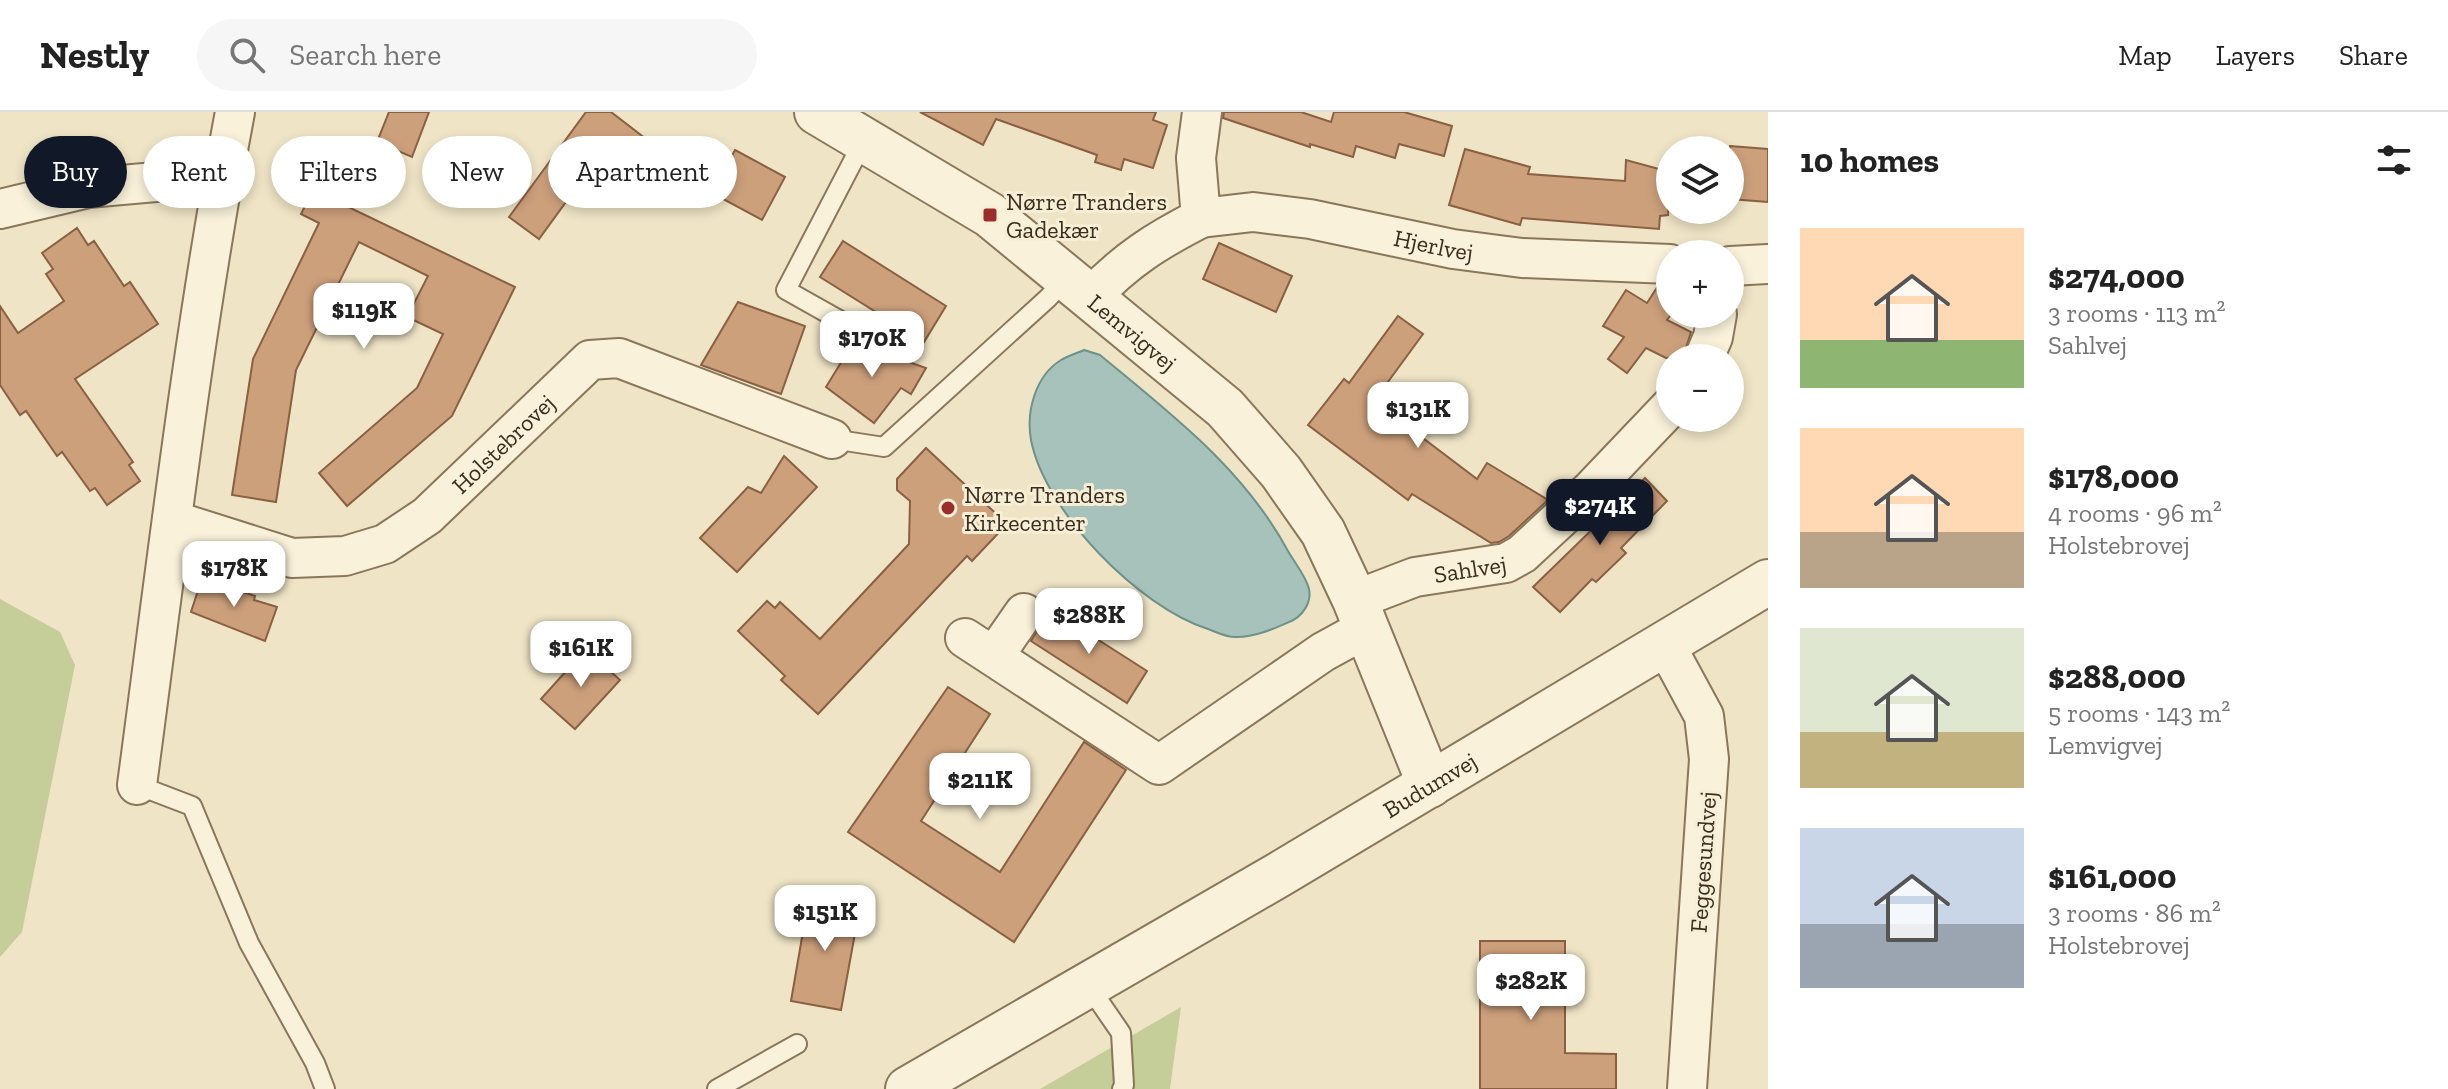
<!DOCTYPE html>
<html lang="en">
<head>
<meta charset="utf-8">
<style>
  :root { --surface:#fff; --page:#f6f6f6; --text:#222; --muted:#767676; --line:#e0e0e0; --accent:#111827 }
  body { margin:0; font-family:"Zilla Slab",serif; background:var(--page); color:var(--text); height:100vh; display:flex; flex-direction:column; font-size:30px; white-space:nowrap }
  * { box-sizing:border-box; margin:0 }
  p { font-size:26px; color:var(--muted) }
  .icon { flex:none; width:44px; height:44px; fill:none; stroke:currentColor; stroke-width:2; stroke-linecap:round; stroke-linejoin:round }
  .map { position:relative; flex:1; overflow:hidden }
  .panel { display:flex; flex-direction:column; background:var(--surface); width:680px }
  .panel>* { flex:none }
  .banner { position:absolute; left:24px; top:24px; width:760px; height:72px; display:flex; gap:16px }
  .buttons { position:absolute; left:1656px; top:24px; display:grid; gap:16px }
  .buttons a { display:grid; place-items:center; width:88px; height:88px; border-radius:50%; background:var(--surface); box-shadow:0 4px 12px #0003; font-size:40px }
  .price { position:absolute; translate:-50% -68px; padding:0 18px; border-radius:16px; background:#fff; color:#222; font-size:26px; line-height:52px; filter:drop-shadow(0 2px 4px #0008) }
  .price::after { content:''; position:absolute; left:50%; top:48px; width:24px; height:18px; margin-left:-12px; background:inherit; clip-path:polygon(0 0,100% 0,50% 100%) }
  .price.on { background:var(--accent); color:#fff }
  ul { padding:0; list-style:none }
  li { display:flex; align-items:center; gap:24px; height:200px; padding:0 32px }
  li span { display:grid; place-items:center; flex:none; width:224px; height:160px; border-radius:0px; color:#555 }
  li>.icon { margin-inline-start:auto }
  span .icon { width:96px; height:96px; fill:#fffc; stroke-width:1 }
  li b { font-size:34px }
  h2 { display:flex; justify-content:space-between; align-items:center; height:96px; padding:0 32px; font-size:34px }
  .pill { padding:0 28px; border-radius:36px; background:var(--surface); box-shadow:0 4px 12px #0003; font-size:28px; line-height:72px }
  .pill.on { background:var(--accent); color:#fff }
  header { display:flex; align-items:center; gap:48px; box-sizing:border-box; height:112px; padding:0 40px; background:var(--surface); border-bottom:2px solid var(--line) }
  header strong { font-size:38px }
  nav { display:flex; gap:44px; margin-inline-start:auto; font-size:28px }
  .search { width:560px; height:72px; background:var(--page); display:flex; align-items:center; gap:20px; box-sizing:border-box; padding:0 28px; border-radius:44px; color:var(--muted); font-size:30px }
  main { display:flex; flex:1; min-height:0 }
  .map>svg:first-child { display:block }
</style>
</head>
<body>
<header>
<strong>Nestly</strong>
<div class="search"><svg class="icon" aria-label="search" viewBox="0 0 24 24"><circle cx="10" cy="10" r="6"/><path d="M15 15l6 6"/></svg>Search here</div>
<nav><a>Map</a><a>Layers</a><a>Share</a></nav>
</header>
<main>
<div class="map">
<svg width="1768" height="977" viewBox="0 0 1768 977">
  <rect width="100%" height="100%" fill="#efe4c6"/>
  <g fill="#c5cd99">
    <path d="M0,487L60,520L75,553L22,820L0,845Z"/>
    <path d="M1181,895L1170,977H1040Z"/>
  </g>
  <path fill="#a7c2bb" stroke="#6e9189" stroke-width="2" d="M1084,238L1100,243C1172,303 1243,356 1288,439C1294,450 1306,464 1309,477C1312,491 1302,505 1289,510C1273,517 1255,525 1237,525C1228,526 1216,520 1208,517C1139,495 1045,400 1031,328C1026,300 1035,264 1061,248C1068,244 1077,241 1084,238Z"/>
  <g fill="#cda07c" stroke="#896041" stroke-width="2">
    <path d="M389,0H429L412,45L377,30Z"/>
    <path d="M586,0H611L659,37L641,61L606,35L539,127L509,105Z"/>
    <path d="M920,0H1156L1153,8L1167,13L1153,56L1124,47L1121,58L1095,50L1097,43L996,7L983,33Z"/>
    <path d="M1224,0H1301L1331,10L1334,0H1404L1452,14L1444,44L1399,32L1395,46L1356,34L1353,45L1310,32V35L1223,6Z"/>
    <path d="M1730,34L1768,37V90L1730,87Z"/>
    <path d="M1465,37L1530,55L1528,62L1625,69L1626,48L1670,60L1668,103L1660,104L1659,117L1522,106L1520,113L1449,93Z"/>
    <path d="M735,38L785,65L762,108L712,81Z"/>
    <path d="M313,78L515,175L452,304L347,394L319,361L417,276L443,222L407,205L428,164L359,130L296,258L276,390L232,383L253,247L319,111L301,102Z"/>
    <path d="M77,116L88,133L94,129L124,174L130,170L158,212L75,267L133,350L129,353L140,369L107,393L95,376L90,379L62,340L57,344L26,299L20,303L0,273V194L18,221L64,189L46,162L53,157L42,141Z"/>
    <path d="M843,129L946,194L924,230L820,165Z"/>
    <path d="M1219,131L1292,164L1276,200L1203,167Z"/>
    <path d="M1658,174H1670V204L1667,208L1691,220L1683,245L1666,246L1646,236L1627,261L1608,247L1624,225L1603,214L1626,178L1647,191Z"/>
    <path d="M738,190L805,214L781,282L701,253Z"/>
    <path d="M1398,204L1423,222L1374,289L1477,367L1487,351L1548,388L1509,424L1499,430L1491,431L1412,382L1408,388L1308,313L1344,267L1349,271Z"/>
    <path d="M849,229L926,256L911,282L901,276L874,311L826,275L845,244L843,242Z"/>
    <path d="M926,336L1007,412L972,449L967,444L818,602L781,568L785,564L738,519L767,489L775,496L780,490L820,527L909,432L910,389L897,378V367Z"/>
    <path d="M784,344L817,375L737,460L700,426L748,375L761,381Z"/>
    <path d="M1645,366L1667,389L1621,436L1626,441L1596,470L1592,467L1560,500L1533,475Z"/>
    <path d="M202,466L255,484L254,488L277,495L265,529L191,500Z"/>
    <path d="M1050,497L1147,559L1127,591L1031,529Z"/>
    <path d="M586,537L620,568L575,617L541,587Z"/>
    <path d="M948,575L990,602L921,709L1000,760L1084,630L1126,658L1014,830L848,720Z"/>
    <path d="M809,785L860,794L841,898L791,889Z"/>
    <path d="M1480,829H1565V941L1616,942V977H1480Z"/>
  </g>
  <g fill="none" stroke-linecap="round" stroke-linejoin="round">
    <defs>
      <g id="service">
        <path d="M850,214L786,178L864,28"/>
        <path d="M832,327L884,335L1048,186L1067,166"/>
        <path d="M137,673L192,694L249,831L315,951L325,977"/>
        <path d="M1088,873L1121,921L1124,973L1122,977"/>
        <path d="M717,977L797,932"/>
      </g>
      <g id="minor">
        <path d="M0,97L88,76L223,64"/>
        <path id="s1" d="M1201,106L1253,100L1310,107L1453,137L1522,146L1670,152"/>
        <path d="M1730,154L1768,152"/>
        <path d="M1091,185C1126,148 1156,129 1201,106L1196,46L1202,0"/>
        <path d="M1704,246L1713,225L1717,202"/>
        <path id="s2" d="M172,408L292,446L345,444L385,432L427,404L590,248L619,246L832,327"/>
        <path id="s3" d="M1355,488L1415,465L1506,451L1522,442L1590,379L1670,295"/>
        <path d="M965,526L1159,653L1323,540L1365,517"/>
        <path d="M1665,532L1704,604L1709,647L1687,977"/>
        <path d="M994,544L1024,501"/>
        <path d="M137,673C167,448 193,222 235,0"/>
      </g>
      <g id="tertiary">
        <path id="s4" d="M817,0L990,103L1225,296L1281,360L1323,420L1355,488L1430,673"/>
        <path id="s5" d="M908,977L1280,762L1768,470"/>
      </g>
    </defs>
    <use href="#service" stroke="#8a765b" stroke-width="22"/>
    <use href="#minor" stroke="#8a765b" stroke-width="42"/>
    <use href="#tertiary" stroke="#8a765b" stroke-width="48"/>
    <use href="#service" stroke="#f9f1d9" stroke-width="18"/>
    <use href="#minor" stroke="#f9f1d9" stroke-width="38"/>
    <use href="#tertiary" stroke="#f9f1d9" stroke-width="44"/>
  </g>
  <g fill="#992e2b" stroke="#f6eed5" stroke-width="3">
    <rect x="982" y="95" width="16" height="16" rx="4"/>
    <circle cx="948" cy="396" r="8"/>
  </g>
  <g text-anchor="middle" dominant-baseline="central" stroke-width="6" stroke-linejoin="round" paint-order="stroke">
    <g font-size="24" fill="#3a2d1f" stroke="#f6eed5" text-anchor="start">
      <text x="1006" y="89">Nørre Tranders<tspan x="1006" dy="28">Gadekær</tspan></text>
      <text x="964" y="382">Nørre Tranders<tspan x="964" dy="28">Kirkecenter</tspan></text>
    </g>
    <g font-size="24" fill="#3a2d1f" stroke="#f6eed5">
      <text stroke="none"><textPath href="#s1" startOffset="236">Hjerlvej</textPath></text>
      <text stroke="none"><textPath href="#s4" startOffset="386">Lemvigvej</textPath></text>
      <text stroke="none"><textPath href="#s2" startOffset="376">Holstebrovej</textPath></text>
      <text stroke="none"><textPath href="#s3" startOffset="120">Sahlvej</textPath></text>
      <text stroke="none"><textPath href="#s5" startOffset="604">Budumvej</textPath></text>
      <text transform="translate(1703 750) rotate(-86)">Feggesundvej</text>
    </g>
  </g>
</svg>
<div class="buttons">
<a><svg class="icon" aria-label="layers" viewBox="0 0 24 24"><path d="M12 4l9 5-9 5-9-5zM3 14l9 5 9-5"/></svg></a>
<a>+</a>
<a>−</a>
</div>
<b class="price" style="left:364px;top:239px">$119K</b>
<b class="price" style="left:872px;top:267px">$170K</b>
<b class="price" style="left:1418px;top:338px">$131K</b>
<b class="price on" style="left:1600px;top:435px">$274K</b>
<b class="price" style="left:234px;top:497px">$178K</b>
<b class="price" style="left:1089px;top:544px">$288K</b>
<b class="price" style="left:581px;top:577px">$161K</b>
<b class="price" style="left:980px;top:709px">$211K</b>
<b class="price" style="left:825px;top:841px">$151K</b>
<b class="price" style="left:1531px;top:910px">$282K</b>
<div class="banner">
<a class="pill on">Buy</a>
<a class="pill">Rent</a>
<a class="pill">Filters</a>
<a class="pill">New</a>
<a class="pill">Apartment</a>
</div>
</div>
<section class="panel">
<h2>10 homes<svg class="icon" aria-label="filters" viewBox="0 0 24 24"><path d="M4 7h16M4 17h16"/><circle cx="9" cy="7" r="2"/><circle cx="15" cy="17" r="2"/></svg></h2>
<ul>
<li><span style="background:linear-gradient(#ffd9b3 70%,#8fb573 0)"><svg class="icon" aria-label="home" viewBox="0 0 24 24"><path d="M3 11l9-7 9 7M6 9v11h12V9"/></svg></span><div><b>$274,000</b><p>3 rooms · 113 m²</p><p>Sahlvej</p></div></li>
<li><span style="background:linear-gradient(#ffd9b3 65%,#b9a48a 0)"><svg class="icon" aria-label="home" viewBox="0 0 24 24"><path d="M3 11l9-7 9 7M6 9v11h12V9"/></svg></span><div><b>$178,000</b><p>4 rooms · 96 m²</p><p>Holstebrovej</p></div></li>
<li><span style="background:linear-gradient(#dfe7d0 65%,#c2b280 0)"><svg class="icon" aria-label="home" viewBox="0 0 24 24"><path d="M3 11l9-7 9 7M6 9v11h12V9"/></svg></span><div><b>$288,000</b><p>5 rooms · 143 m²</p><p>Lemvigvej</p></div></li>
<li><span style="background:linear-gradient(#c9d6e8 60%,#9aa5b1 0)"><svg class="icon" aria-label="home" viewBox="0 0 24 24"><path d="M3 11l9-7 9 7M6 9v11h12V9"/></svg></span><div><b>$161,000</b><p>3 rooms · 86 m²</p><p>Holstebrovej</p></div></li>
</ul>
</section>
</main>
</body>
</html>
